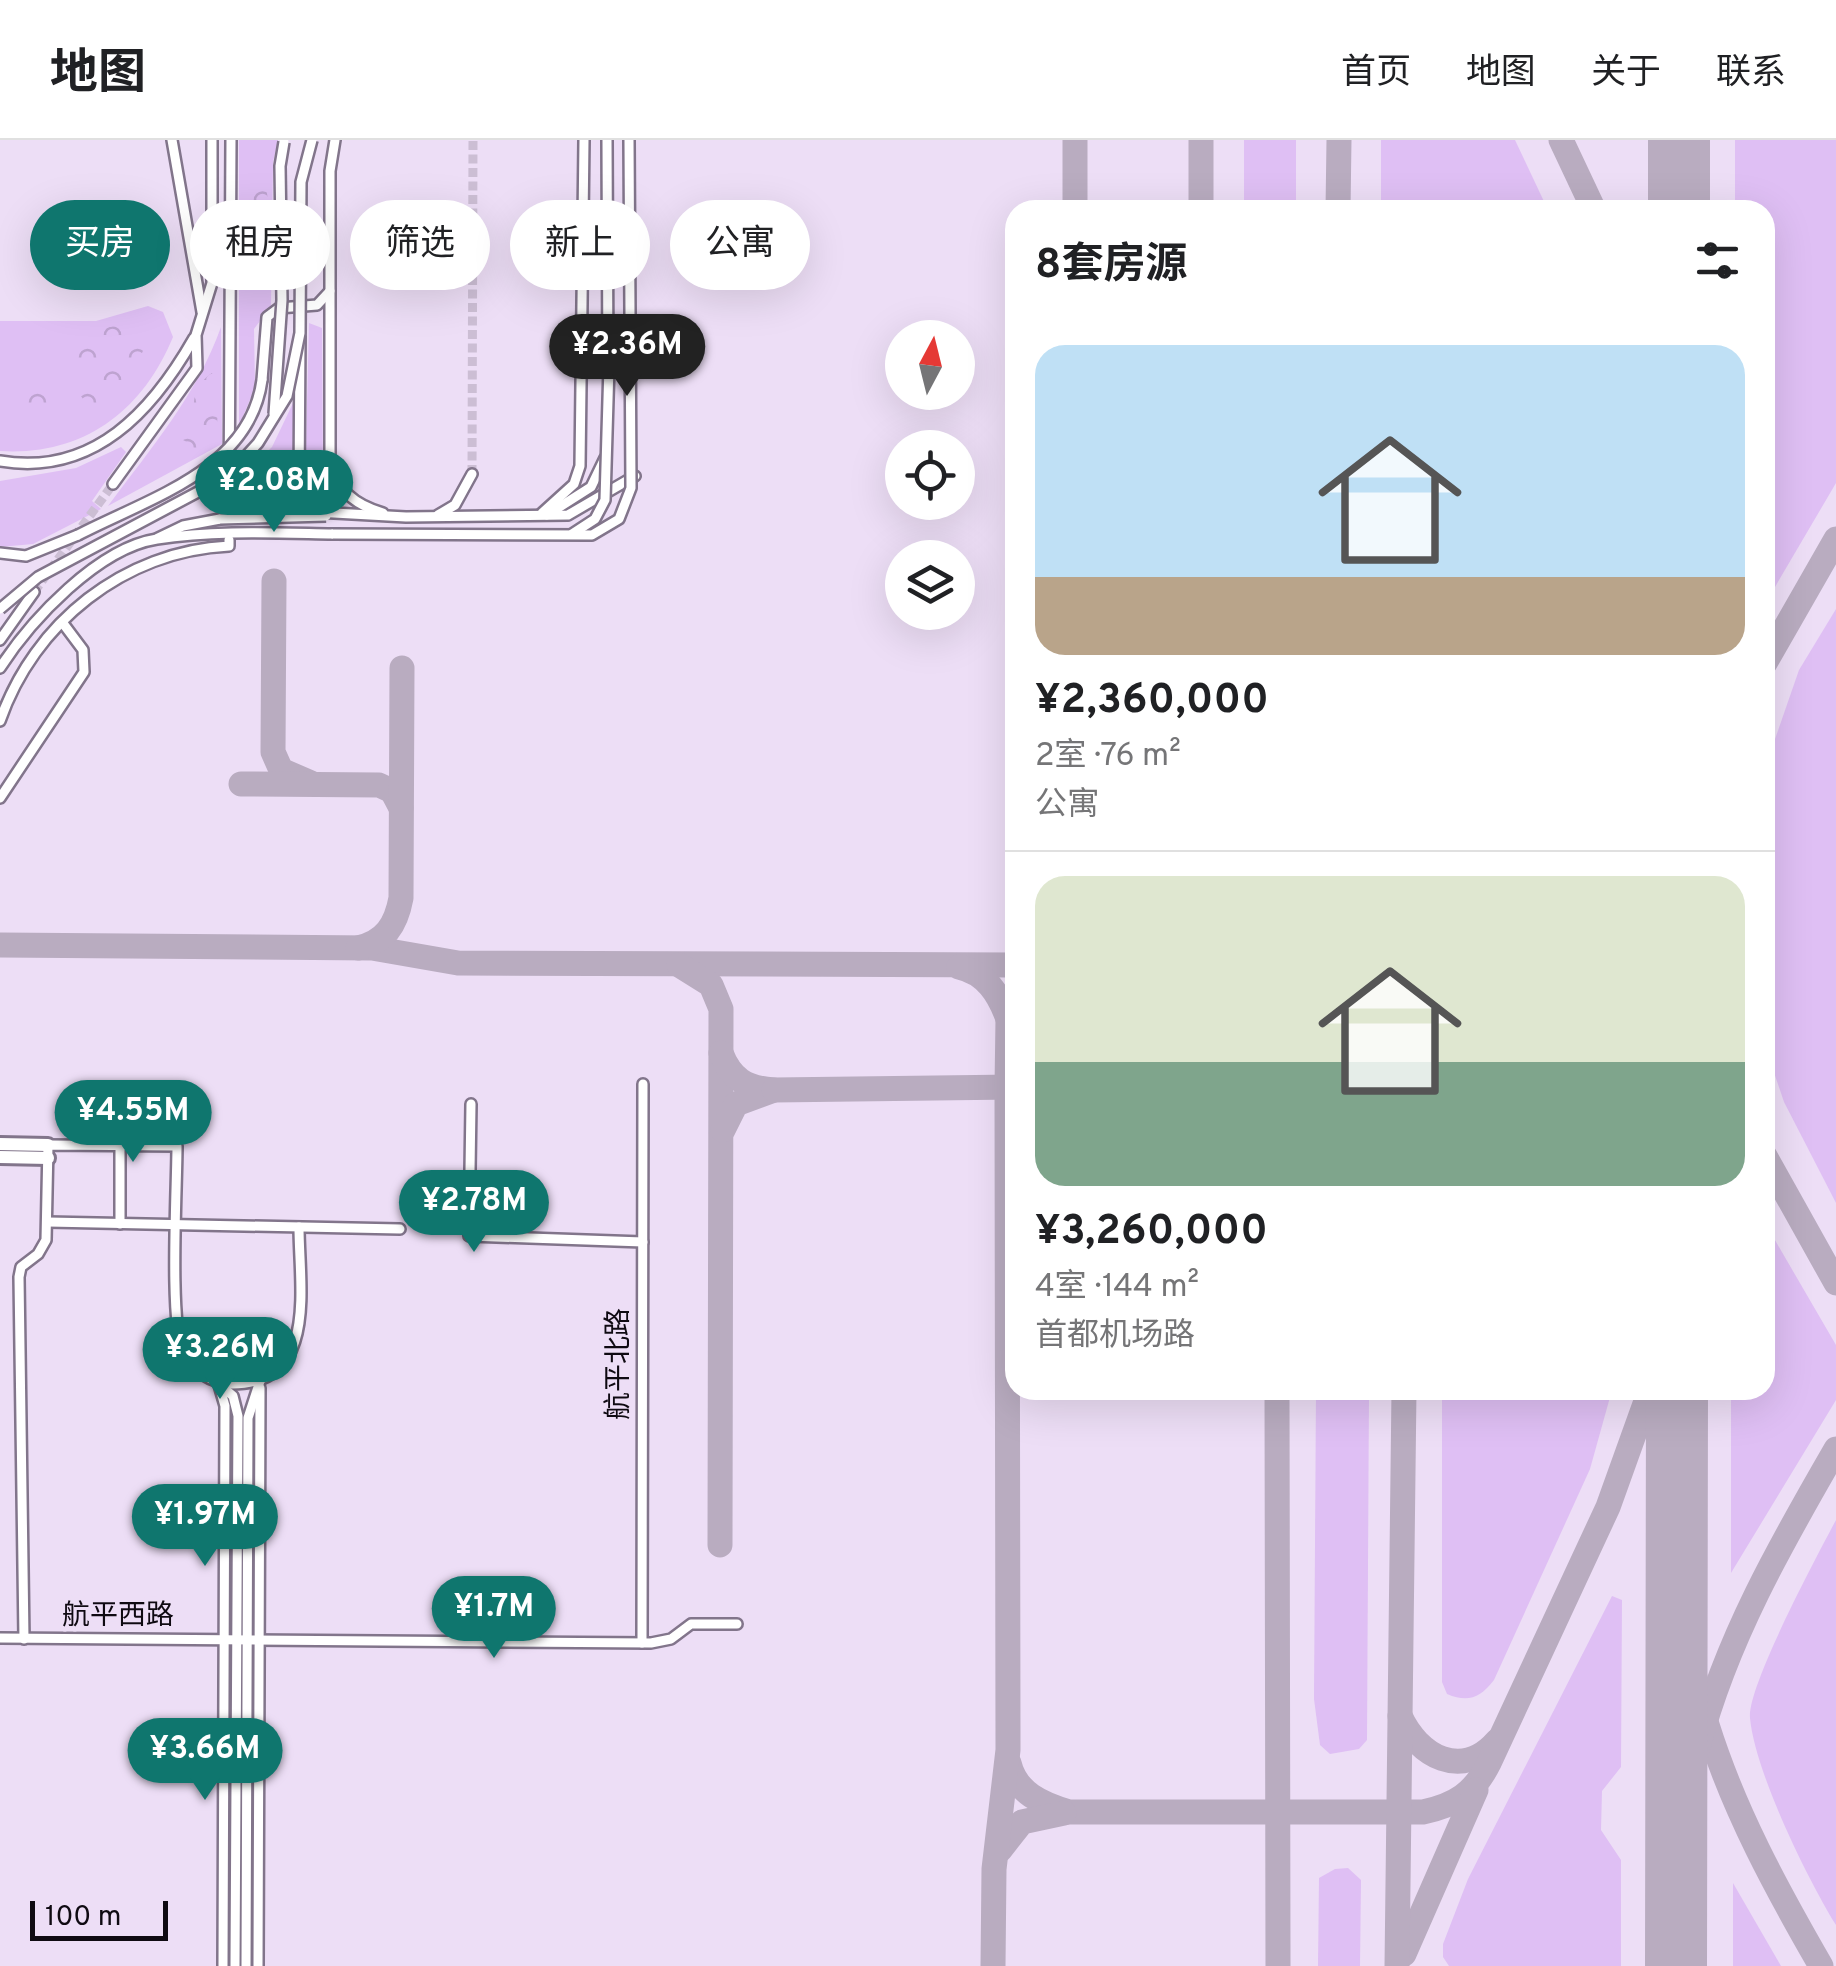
<!DOCTYPE html>
<html lang="zh">
<head>
<meta charset="utf-8">
<style>
  :root { --surface:#fff; --page:#f6f6f6; --text:#202124; --muted:#757577; --line:#e0e0e0; --accent:#0f766e }
  body { margin:0; font-family:Overpass,"Noto Sans SC",sans-serif; background:var(--page); color:var(--text); height:100vh; display:flex; flex-direction:column; font-size:38px; white-space:nowrap }
  * { box-sizing:border-box; margin:0 }
  p { font-size:32px; color:var(--muted) }
  .icon { flex:none; width:55px; height:55px; fill:none; stroke:currentColor; stroke-width:2; stroke-linecap:round; stroke-linejoin:round }
  .map { position:relative; flex:1; overflow:hidden }
  .details { position:absolute; left:1005px; top:60px; width:770px; height:1200px; display:flex; flex-direction:column; background:var(--surface); border-radius:30px; box-shadow:0 10px 40px #0002 }
  .details>* { flex:none }
  .hud { position:absolute; left:30px; top:60px; width:825px; height:90px; display:flex; gap:20px }
  .needle { width:65px; rotate:7deg }
  .buttons { position:absolute; left:885px; top:180px; display:grid; gap:20px }
  .buttons a { display:grid; place-items:center; width:90px; height:90px; border-radius:50%; background:var(--surface); box-shadow:0 10px 40px #0002; font-size:50px }
  .scale { position:absolute; left:30px; bottom:25px; width:138px; box-sizing:border-box; padding-left:10px; border:5px solid #0f0a12; border-top:0; font-size:28px; line-height:35px; white-space:nowrap; color:#0f0a12; -webkit-text-stroke:8px #eddef6; paint-order:stroke }
  .price { position:absolute; translate:-50% -85px; padding:0 22px; border-radius:35px; background:var(--accent); color:#fff; font-size:32px; line-height:65px; filter:drop-shadow(0 2px 5px #0008) }
  .price::after { content:''; position:absolute; left:50%; top:60px; width:30px; height:22px; margin-left:-15px; background:inherit; clip-path:polygon(0 0,100% 0,50% 100%) }
  .price.active { background:#222; color:#fff }
  ul { padding:0; list-style:none }
  li { display:grid; align-content:center; gap:20px; height:530px; padding:0 30px }
  li+li { border-top:2px solid var(--line) }
  li span { display:grid; place-items:center; height:310px; border-radius:30px; color:#555 }
  li>.icon { margin-inline-start:auto }
  span .icon { width:180px; height:180px; fill:#fffc; stroke-width:1 }
  li b { font-size:42px }
  h2 { display:flex; justify-content:space-between; align-items:center; height:120px; padding:0 30px; font-size:42px }
  .chip { padding:0 35px; border-radius:45px; background:var(--surface); box-shadow:0 10px 40px #0002; font-size:35px; line-height:90px }
  .chip.active { background:var(--accent); color:#fff }
  header { display:flex; align-items:center; gap:60px; box-sizing:border-box; height:140px; padding:0 50px; background:var(--surface); border-bottom:2px solid var(--line) }
  header strong { font-size:48px }
  nav { display:flex; gap:55px; margin-inline-start:auto; font-size:35px }
  .map>svg:first-child { display:block }
</style>
</head>
<body>
<header>
<strong>地图</strong>
<nav><a>首页</a><a>地图</a><a>关于</a><a>联系</a></nav>
</header>
<div class="map">
<svg width="1836" height="1826" viewBox="0 0 1836 1826">
  <defs>
    <pattern id="forest-crowns" width="20" height="18" patternUnits="userSpaceOnUse" patternTransform="scale(2.5)"><rect width="20" height="18" fill="#dfbff4"/><path d="M2 6a3 3 0 1 1 6 0M12 15a3 3 0 1 1 6 0" fill="none" stroke="#bea3d0"/></pattern>
  </defs>
  <rect width="100%" height="100%" fill="#eddef6"/>
  <g fill="#dfbff4">
    <path d="M239,0H278L273,22L271,166L254,189L255,248L239,286Z"/>
    <rect x="1244" y="0" width="52" height="70"/>
    <path d="M1381,0H1515L1548,70H1381Z"/>
    <path d="M1735,0H1836V343L1765,464V70H1735Z"/>
    <path d="M148,166L163,172L173,197C142,272 83,316 0,311V181H96Z"/>
    <path d="M309,183L322,188L323,348L316,358L305,348Z"/>
    <path d="M221,187L222,304L108,366C151,308 197,255 221,187Z"/>
    <path d="M294,261L293,361L239,366L240,338L272,307Z"/>
    <path d="M121,307L126,312L92,361L101,369L33,404L0,407V341L76,328Z"/>
    <path d="M1836,469V1063L1784,962L1765,906V628L1799,530Z"/>
    <path d="M1765,1083L1836,1205V1260L1731,1433V1250H1765Z"/>
    <path d="M1316,1250H1369L1367,1600L1359,1609L1330,1614L1320,1605L1314,1559Z"/>
    <path d="M1442,1250H1612L1590,1329L1494,1540C1480,1558 1468,1563 1447,1554L1442,1542Z"/>
    <path d="M1836,1380V1785C1807,1738 1755,1632 1750,1578C1747,1546 1818,1414 1836,1380Z"/>
    <path d="M1612,1456L1622,1460L1621,1627L1602,1651L1601,1690L1621,1720V1826H1449L1443,1817V1804L1468,1739Z"/>
    <path d="M1348,1728L1361,1740L1360,1826H1318L1319,1738L1335,1729Z"/>
    <path d="M1733,1743L1781,1826H1733Z"/>
  </g>
  <g fill="url(#forest-crowns)">
    <path d="M257,35L264,37C271,69 274,117 265,148C262,157 252,165 246,172L257,126L246,38Z"/>
    <path d="M145,180L154,186L134,231L108,264L90,267C62,235 74,231 80,193Z"/>
    <path d="M212,233L218,253L217,291L204,300L203,314L196,317L187,302L169,293L197,284C190,264 194,245 212,233Z"/>
    <path d="M0,250C20,258 35,250 56,254L58,263L40,278L0,270Z"/>
  </g>
  <g fill="none" stroke-linecap="round" stroke-linejoin="round">
    <g stroke="#b9acc0" stroke-width="25">
      <path d="M1561,0L1594,70"/>
      <path d="M1075,70V0"/>
      <path d="M1201,70V0"/>
      <path d="M1338,70L1339,0"/>
      <path d="M274,441L273,612L281,630L311,643"/>
      <path d="M1765,523L1836,399"/>
      <path d="M241,644L379,645L392,651L401,668"/>
      <path d="M0,805L372,808L458,823L1015,825"/>
      <path d="M358,808C385,802 396,785 401,758L402,528"/>
      <path d="M679,825L711,845L721,869L720,1405"/>
      <path d="M959,827C986,833 999,854 1008,879"/>
      <path d="M721,913C731,939 746,948 774,950L736,964L723,990"/>
      <path d="M774,950L1015,947"/>
      <path d="M1765,1016L1836,1143"/>
      <path d="M1277,1250L1278,1826"/>
      <path d="M1661,1250L1677,1399"/>
      <path d="M1676,1443C1686,1490 1693,1539 1707,1585C1734,1671 1776,1748 1821,1826"/>
      <path d="M1400,1576C1418,1616 1462,1641 1497,1601"/>
      <path d="M1009,1623C1016,1653 1042,1664 1069,1672H1423C1456,1665 1474,1653 1489,1623L1608,1367L1650,1250"/>
      <path d="M1000,1710L1022,1682L1064,1673"/>
      <path d="M1676,1758C1684,1708 1686,1656 1698,1607C1726,1500 1781,1404 1836,1309"/>
      <path d="M1404,1814L1476,1650"/>
      <path d="M993,1826L994,1729L1008,1610L1007,947L1008,879L1015,861"/>
      <path d="M1397,1826L1404,1250"/>
    </g>
    <g stroke="#b9acc0" stroke-width="62">
      <path d="M1679,70V0"/>
      <path d="M1676,1826L1677,1250"/>
    </g>
    <g stroke="#ccbed4" stroke-width="9" stroke-dasharray="9 4.5" stroke-linecap="butt">
      <path d="M472,334L473,0"/>
      <path d="M34,452L113,344"/>
    </g>
    <defs>
      <g id="minor">
        <path d="M172,0L202,172"/>
        <path d="M335,0L330,31V321C336,350 355,365 383,373"/>
        <path d="M607,0L608,233"/>
        <path d="M300,196L299,350L316,372L406,377L568,375L635,336"/>
        <path d="M262,240L267,177L279,168L317,165L330,151"/>
        <path d="M0,321C94,337 153,270 194,198"/>
        <path d="M113,344L197,228L196,195L212,143V0"/>
        <path d="M229,368L231,0"/>
        <path d="M542,373L574,344L580,326L584,0"/>
        <path d="M438,375L455,365L472,334"/>
        <path d="M547,375L591,347L605,318"/>
        <path d="M158,398L183,386L220,379"/>
        <path d="M0,413L26,416L78,395"/>
        <path d="M0,500L34,452"/>
        <path d="M0,528C31,480 98,408 157,399C214,390 275,393 333,394"/>
        <path d="M0,581C34,483 124,411 229,406V400"/>
        <path d="M0,658L84,532L83,510L62,482"/>
        <path d="M471,964L469,1096L643,1102"/>
        <path d="M48,1082L400,1089"/>
        <path d="M120,1084V1006"/>
        <path d="M219,1245L225,1266L223,1826"/>
        <path d="M220,1245L233,1256L238,1276L235,1826"/>
        <path d="M0,1498L651,1503L671,1499L691,1484H737"/>
        <path d="M24,1499L19,1137L21,1127L38,1114L46,1100L48,1005L177,1006C177,1047 169,1182 183,1212C192,1231 211,1243 232,1244C319,1244 299,1147 299,1087"/>
        <path d="M642,1503L643,944"/>
        <path d="M246,1826L248,1278L260,1241"/>
        <path d="M258,1826L260,1248"/>
      </g>
      <g id="highway">
        <path d="M0,1004L48,1005"/>
        <path d="M0,1017L48,1018"/>
      </g>
    </defs>
    <use href="#minor" stroke="#82758b" stroke-width="14"/>
    <use href="#highway" stroke="#82758b" stroke-width="18"/>
    <use href="#minor" stroke="#fff" stroke-width="9"/>
    <use href="#highway" stroke="#fff" stroke-width="12"/>
    <defs>
      <g id="minor-bridge">
        <path d="M274,274L282,160L280,26L284,2"/>
        <path d="M220,379L326,376"/>
        <path d="M333,394L592,395L619,379L631,348L629,0"/>
        <path d="M572,394L595,379L605,360L609,226"/>
        <path d="M78,395C149,358 250,330 262,240"/>
        <path d="M0,469L38,437L228,336L258,303L287,256L300,193L301,42L312,0"/>
      </g>
    </defs>
    <use href="#minor-bridge" stroke="#82758b" stroke-width="14" stroke-linecap="butt"/>
    <use href="#minor-bridge" stroke="#fff" stroke-width="9"/>
  </g>
  <g text-anchor="middle" dominant-baseline="central" stroke-width="10" stroke-linejoin="round" paint-order="stroke">
    <g font-size="28" fill="#0f0a12" stroke="#eddef6">
      <text transform="translate(620 1224) rotate(-90)">航平北路</text>
      <text x="118" y="1477">航平西路</text>
    </g>
  </g>
</svg>
<div class="buttons">
<a><svg class="needle" viewBox="-14 -14 28 28"><path d="M0-13l5 13h-10z" fill="#e53935"/><path d="M0 13l5-13h-10z" fill="#757577"/></svg></a>
<a><svg class="icon" aria-label="locate" viewBox="0 0 24 24"><circle cx="12" cy="12" r="6"/><path d="M12 2v4M12 18v4M2 12h4M18 12h4"/></svg></a>
<a><svg class="icon" aria-label="layers" viewBox="0 0 24 24"><path d="M12 4l9 5-9 5-9-5zM3 14l9 5 9-5"/></svg></a>
</div>
<div class="scale">100 m</div>
<b class="price active" style="left:627px;top:259px">¥2.36M</b>
<b class="price" style="left:274px;top:395px">¥2.08M</b>
<b class="price" style="left:133px;top:1025px">¥4.55M</b>
<b class="price" style="left:474px;top:1115px">¥2.78M</b>
<b class="price" style="left:220px;top:1262px">¥3.26M</b>
<b class="price" style="left:205px;top:1429px">¥1.97M</b>
<b class="price" style="left:494px;top:1521px">¥1.7M</b>
<b class="price" style="left:205px;top:1663px">¥3.66M</b>
<div class="hud">
<a class="chip active">买房</a>
<a class="chip">租房</a>
<a class="chip">筛选</a>
<a class="chip">新上</a>
<a class="chip">公寓</a>
</div>
<section class="details">
<h2>8套房源<svg class="icon" aria-label="filters" viewBox="0 0 24 24"><path d="M4 7h16M4 17h16"/><circle cx="9" cy="7" r="2"/><circle cx="15" cy="17" r="2"/></svg></h2>
<ul>
<li><span style="background:linear-gradient(#bfe0f5 75%,#b9a48a 0)"><svg class="icon" aria-label="home" viewBox="0 0 24 24"><path d="M3 11l9-7 9 7M6 9v11h12V9"/></svg></span><div><b>¥2,360,000</b><p>2室 · 76 m²</p><p>公寓</p></div></li>
<li><span style="background:linear-gradient(#dfe7d0 60%,#7fa58c 0)"><svg class="icon" aria-label="home" viewBox="0 0 24 24"><path d="M3 11l9-7 9 7M6 9v11h12V9"/></svg></span><div><b>¥3,260,000</b><p>4室 · 144 m²</p><p>首都机场路</p></div></li>
</ul>
</section>
</div>
</body>
</html>
